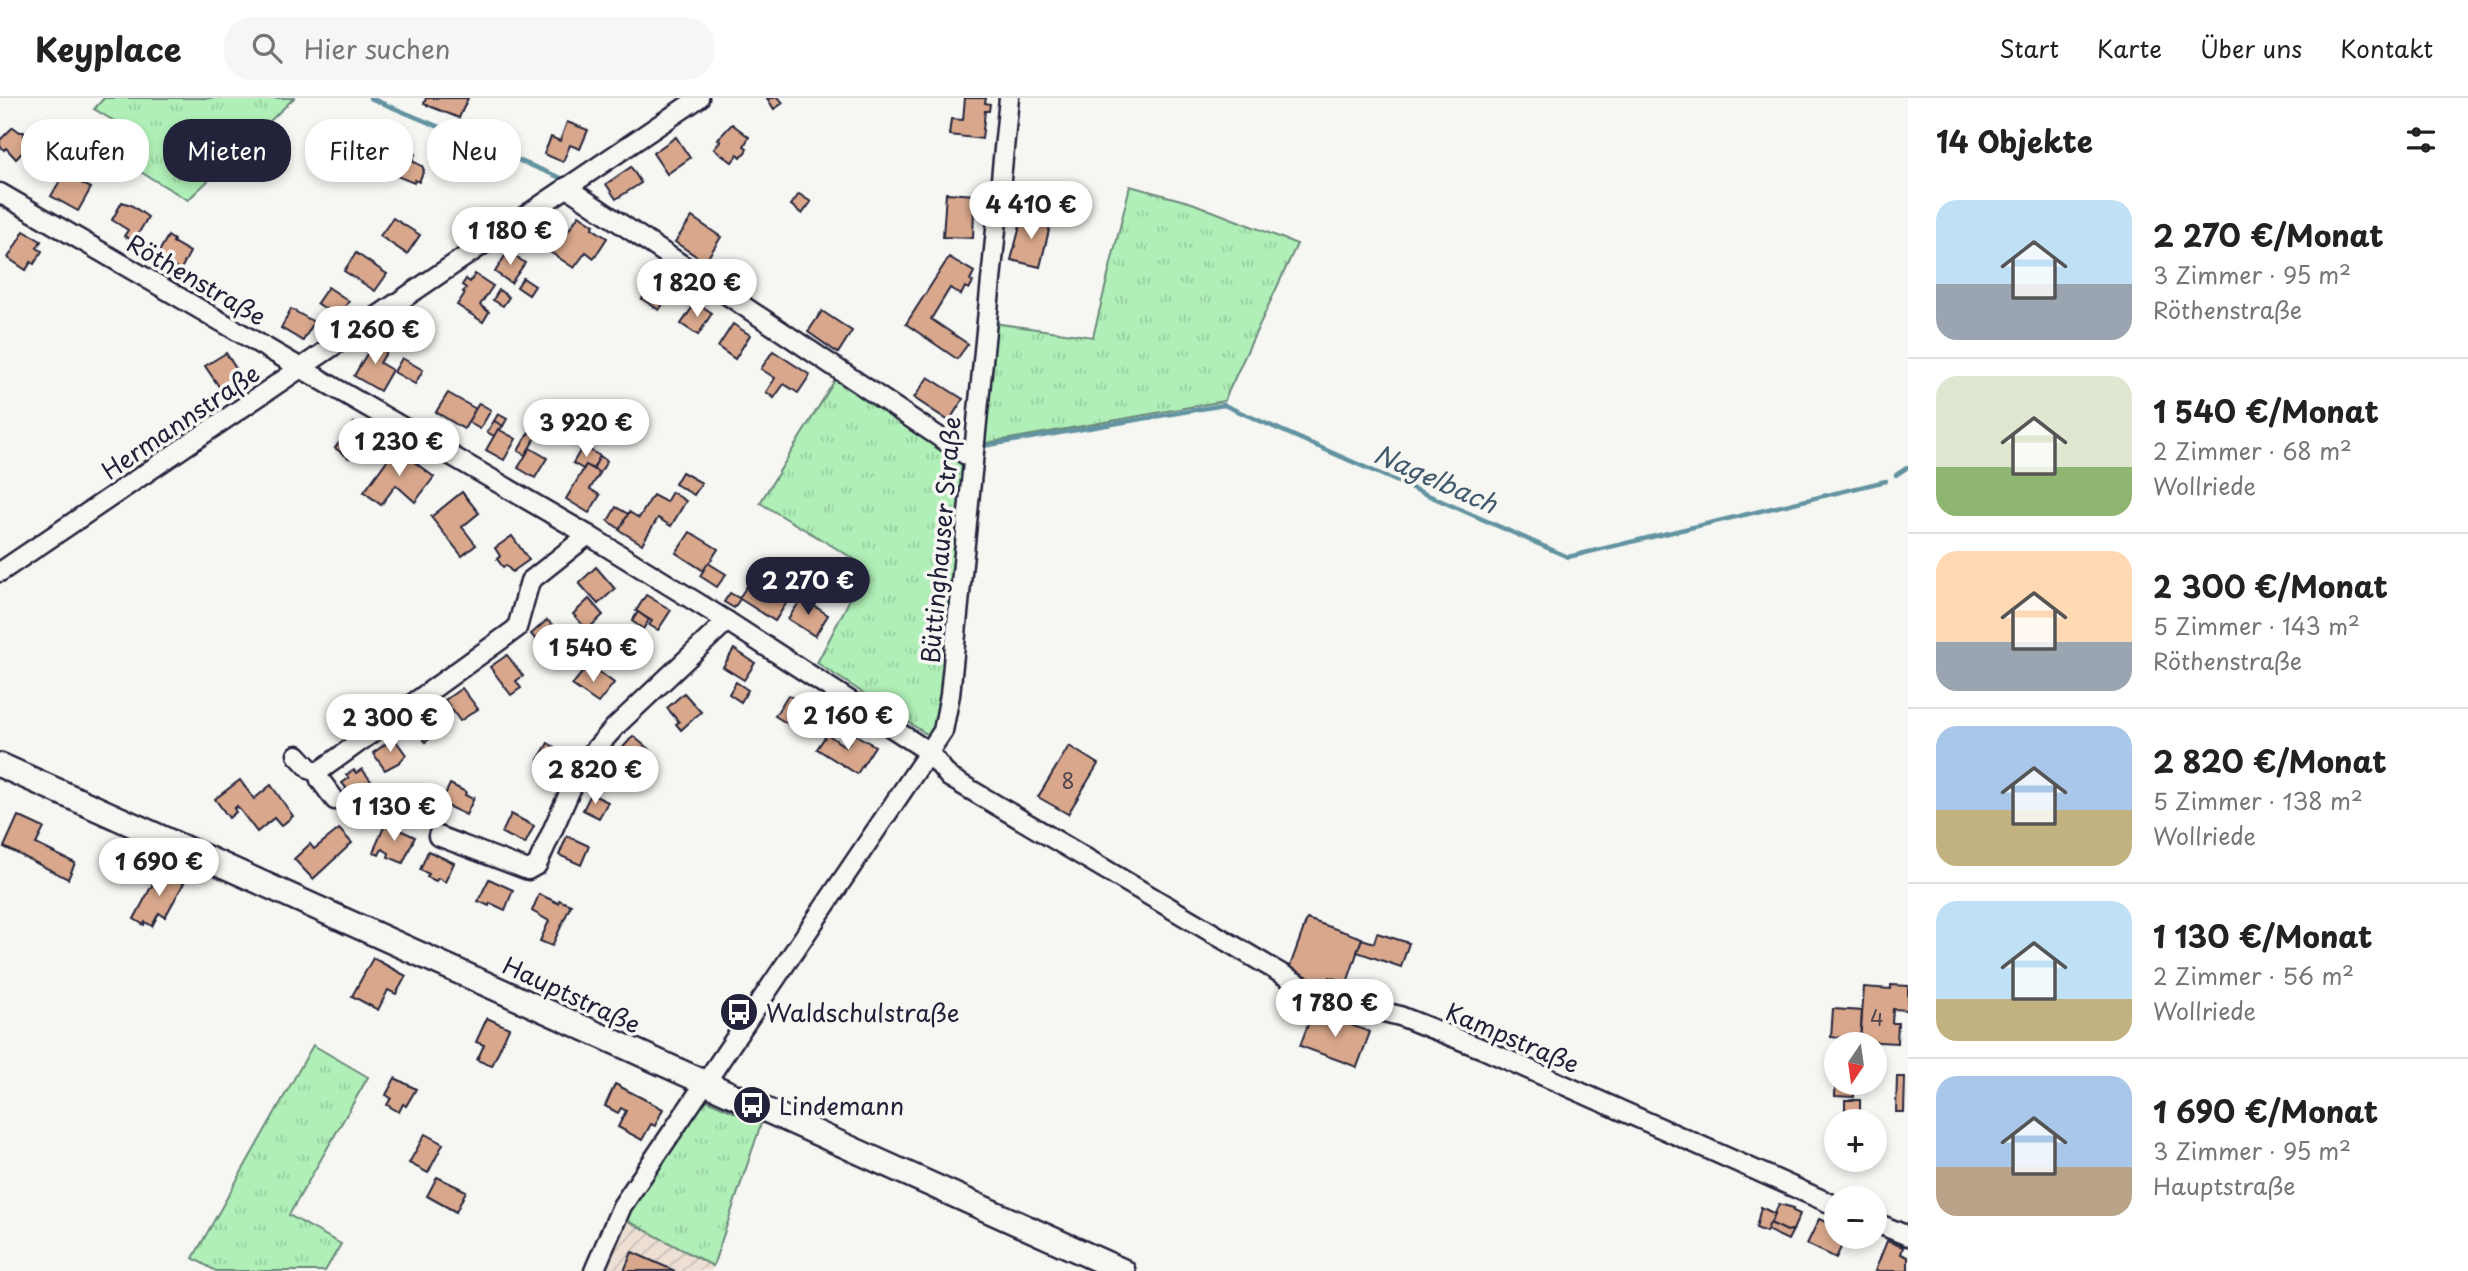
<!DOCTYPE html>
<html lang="de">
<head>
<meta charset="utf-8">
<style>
  :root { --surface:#fff; --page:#f6f6f6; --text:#222; --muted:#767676; --line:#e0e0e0; --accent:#22223b }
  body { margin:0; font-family:"Playpen Sans",sans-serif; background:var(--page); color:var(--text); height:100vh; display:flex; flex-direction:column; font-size:26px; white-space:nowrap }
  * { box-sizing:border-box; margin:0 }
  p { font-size:23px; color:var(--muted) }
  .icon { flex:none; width:38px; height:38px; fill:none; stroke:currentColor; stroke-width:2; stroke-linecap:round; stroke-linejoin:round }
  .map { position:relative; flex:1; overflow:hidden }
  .panel { display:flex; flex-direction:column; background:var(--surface); width:560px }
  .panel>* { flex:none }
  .top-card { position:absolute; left:21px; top:21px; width:665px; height:63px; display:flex; gap:14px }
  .needle { width:46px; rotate:193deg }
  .controls { position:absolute; left:1824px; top:934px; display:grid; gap:14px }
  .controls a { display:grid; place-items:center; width:63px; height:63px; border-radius:50%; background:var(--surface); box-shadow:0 4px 10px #0003; font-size:35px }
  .price { position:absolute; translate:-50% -60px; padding:0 16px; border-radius:24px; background:#fff; color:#222; font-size:23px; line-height:46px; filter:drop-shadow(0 2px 4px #0008) }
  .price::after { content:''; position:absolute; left:50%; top:42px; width:21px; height:16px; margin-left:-10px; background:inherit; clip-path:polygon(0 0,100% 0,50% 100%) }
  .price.current { background:var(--accent); color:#fff }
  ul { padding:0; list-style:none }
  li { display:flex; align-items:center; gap:21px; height:175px; padding:0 28px }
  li+li { border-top:2px solid var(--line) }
  li span { display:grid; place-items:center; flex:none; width:196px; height:140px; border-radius:21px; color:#555 }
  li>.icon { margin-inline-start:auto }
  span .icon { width:84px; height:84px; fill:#fffc; stroke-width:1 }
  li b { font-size:30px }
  h2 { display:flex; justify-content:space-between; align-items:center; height:84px; padding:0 28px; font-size:30px }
  .chip { padding:0 24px; border-radius:28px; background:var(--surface); box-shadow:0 4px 10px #0003; font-size:24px; line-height:63px }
  .chip.current { background:var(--accent); color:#fff }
  header { display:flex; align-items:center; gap:42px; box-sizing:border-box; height:98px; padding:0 35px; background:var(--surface); border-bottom:2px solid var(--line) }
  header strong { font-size:33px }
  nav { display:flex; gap:38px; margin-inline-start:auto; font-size:24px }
  .search { width:490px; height:63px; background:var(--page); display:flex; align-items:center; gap:18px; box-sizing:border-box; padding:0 24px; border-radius:28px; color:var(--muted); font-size:26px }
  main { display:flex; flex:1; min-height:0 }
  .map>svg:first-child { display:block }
</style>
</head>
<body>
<header>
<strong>Keyplace</strong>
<div class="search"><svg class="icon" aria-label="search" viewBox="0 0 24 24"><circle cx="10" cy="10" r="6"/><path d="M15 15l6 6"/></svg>Hier suchen</div>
<nav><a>Start</a><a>Karte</a><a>Über uns</a><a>Kontakt</a></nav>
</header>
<main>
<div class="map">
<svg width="1908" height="1173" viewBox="0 0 1908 1173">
  <defs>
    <pattern id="industrial-furrows" width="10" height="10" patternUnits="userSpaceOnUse" patternTransform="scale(1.75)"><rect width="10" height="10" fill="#eddfd3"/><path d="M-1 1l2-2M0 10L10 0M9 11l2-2" fill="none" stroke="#cbbfb6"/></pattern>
    <pattern id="grass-tufts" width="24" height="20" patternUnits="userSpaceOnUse" patternTransform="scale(1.75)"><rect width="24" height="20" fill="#b0efb7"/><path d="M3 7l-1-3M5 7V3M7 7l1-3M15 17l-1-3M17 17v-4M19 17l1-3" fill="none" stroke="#97cd9e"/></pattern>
  </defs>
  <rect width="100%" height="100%" fill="#f6f6f2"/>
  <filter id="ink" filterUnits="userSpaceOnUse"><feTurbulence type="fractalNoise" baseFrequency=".0143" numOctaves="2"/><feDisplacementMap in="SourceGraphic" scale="14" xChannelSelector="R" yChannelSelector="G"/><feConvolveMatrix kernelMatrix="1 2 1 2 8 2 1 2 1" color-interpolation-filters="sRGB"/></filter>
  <g filter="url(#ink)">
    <path fill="url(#industrial-furrows)" d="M622,1120L713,1168L711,1173H599Z"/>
    <g fill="url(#grass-tufts)" stroke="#698879" stroke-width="2">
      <path d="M104,0H294L188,102L129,67L141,39L94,11Z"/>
      <path d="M1130,88L1192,105L1297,146L1224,303L981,346L993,225L1093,239Z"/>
      <path d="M835,282L966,364L943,617L933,637L925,635L817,565L848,505L854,461L760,405Z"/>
      <path d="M313,947L368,979L289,1117L341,1146L325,1173H216L193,1160Z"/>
      <path d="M702,1000L761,1026L713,1168L622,1120Z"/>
    </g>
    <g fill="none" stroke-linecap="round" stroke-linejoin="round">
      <g stroke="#6293a0" stroke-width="4.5">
        <path d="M370,0L561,80"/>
        <path d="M982,351L983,348L1224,307L1568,459L1886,383"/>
        <path d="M1896,377L1908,369"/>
      </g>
    </g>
    <g fill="#d9a88c" stroke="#22223b" stroke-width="2">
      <path d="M426,0H468L459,20L424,6Z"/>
      <path d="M767,0H779L783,5L774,11Z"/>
      <path d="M965,0H986L985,5L990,6L989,13H985L982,41L949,37L951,21L963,22Z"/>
      <path d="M567,24L588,32L580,51L570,47L563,64L544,56L551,39L560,43Z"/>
      <path d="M732,26L749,39L744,48L747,50L746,53L741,59L738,56L732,64L714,51L720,43L718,41Z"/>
      <path d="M13,29L20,34H24V38L33,43L16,61L6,50L4,52L0,48V42Z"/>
      <path d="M676,39L690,60L667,76L653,55Z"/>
      <path d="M403,45L412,50L415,56L412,63L422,68L424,72L419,84L415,82L414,85L392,76L390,79L381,75L392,49L401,50Z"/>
      <path d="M631,69L641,85L616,101L606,86Z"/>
      <path d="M64,76L91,90L78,113L51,98Z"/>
      <path d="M946,95L976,97L975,107L978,108V113H974L973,140L943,139Z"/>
      <path d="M799,96L811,104L802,116L791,107Z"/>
      <path d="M122,104L131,107L148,119L134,143L124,138L128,132L112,122Z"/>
      <path d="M579,117L594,127L592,130L607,140L594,160L586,154L574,170L535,144L546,127L564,139Z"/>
      <path d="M1023,117L1051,124L1040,169L1011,162Z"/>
      <path d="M692,119L721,139L705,164L675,144Z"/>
      <path d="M393,120L420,137L407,156L380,138Z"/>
      <path d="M24,133L41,143L37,150L42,153L34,166L31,164L26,172L8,160Z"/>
      <path d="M168,138L174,142L173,144L190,154L180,173L176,170L173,176L158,167L161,162L156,159Z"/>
      <path d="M508,153L525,165L511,185L495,174Z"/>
      <path d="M356,155L387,176L375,193L344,173Z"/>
      <path d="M949,159L974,174L970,182L973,184L969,191L965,189L961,197L950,190L931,221L968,246L957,261L906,226Z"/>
      <path d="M475,176L493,188L480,207L489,214L483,224L457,207L465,195L463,194L466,190L462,187L466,181L470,184Z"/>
      <path d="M658,176L675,187L659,212L642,201Z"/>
      <path d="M523,180L535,188L529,197L517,189Z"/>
      <path d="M328,189L349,203L338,219L317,205Z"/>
      <path d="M499,192L509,199L503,208L493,202Z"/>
      <path d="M696,204L712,215L698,237L681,226Z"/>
      <path d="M291,211L314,224L303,243L281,230Z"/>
      <path d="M822,213L852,233L838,255L808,234Z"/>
      <path d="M733,226L750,237L735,261L718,249Z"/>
      <path d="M376,240L390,248L380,265L392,272L380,293L354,278Z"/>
      <path d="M773,253L810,277L798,295L784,286L774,300L766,294L775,280L761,271Z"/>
      <path d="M226,255L244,283L224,296L205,268Z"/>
      <path d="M402,260L423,272L415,286L394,274Z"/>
      <path d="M928,279L963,301L949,323L914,300Z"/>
      <path d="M448,295L476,311L464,331L436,314Z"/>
      <path d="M479,305L491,312L480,331L468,324Z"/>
      <path d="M498,316L507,321L503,328L494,323Z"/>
      <path d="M494,323L503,328L494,338L487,334Z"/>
      <path d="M354,325L367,335L349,360L335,350Z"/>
      <path d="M498,331L516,341L504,362L486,352Z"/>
      <path d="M529,334L536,339L525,357L518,353Z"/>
      <path d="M583,348L600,358L593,371L586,367L583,371L573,365Z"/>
      <path d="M396,350L434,379L415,404L396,387L381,407L364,394Z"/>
      <path d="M530,350L547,360L535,380L518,370Z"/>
      <path d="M600,358L607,363L600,375L593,371Z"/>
      <path d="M586,367L600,375L590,391L600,397L589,415L566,401Z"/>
      <path d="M682,374L702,385L694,397L675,386Z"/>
      <path d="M462,394L479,415L462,429L476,447L462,458L431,419Z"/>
      <path d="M672,394L686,403L671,428L658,420L642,446L619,432L629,414L639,420L653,397L666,404Z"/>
      <path d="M616,409L628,416L620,431L608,423Z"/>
      <path d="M690,434L718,451L704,473L676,455Z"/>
      <path d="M512,438L529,462L512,474L506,467L503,469L497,461L500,458L495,450Z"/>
      <path d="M708,465L726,476L717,489L700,478Z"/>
      <path d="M596,469L615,491L598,506L579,485Z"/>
      <path d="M767,480L792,496L775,523L740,501L734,510L724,504L730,495L739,500L747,488L758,495Z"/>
      <path d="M646,497L671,512L658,532L649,527L652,523L636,513Z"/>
      <path d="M802,500L828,517L815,538L788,521Z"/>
      <path d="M589,501L603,517L587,532L573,516Z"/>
      <path d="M638,514L649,522L643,531L632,523Z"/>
      <path d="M547,522L555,529L564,542L548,556L531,536Z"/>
      <path d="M734,551L755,565L744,582L723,569Z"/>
      <path d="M507,557L523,578L516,583L521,590L511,597L490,569Z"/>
      <path d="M589,566L614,585L598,605L572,587Z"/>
      <path d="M736,584L748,592L741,604L729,596Z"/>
      <path d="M462,590L478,611L460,623L445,602Z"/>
      <path d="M684,595L701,614L681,632L676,626L679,624L667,610Z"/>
      <path d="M788,597L804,606L806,602L824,613L815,629L809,625L803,635L775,618Z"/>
      <path d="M431,612L444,630L425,644L412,626Z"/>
      <path d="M827,636L846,649L854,636L875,648L857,676L817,651Z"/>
      <path d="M633,638L651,653L636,670L619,654Z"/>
      <path d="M394,640L406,657L400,664L385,672L373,655Z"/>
      <path d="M548,645L569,658L559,674L538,662Z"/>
      <path d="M1069,648L1098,666L1068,716L1038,699Z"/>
      <path d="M362,671L377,691L357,705L345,692L347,691L342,685L349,680L346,677L354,672L356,675Z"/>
      <path d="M240,682L254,701L271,687L293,718L281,728L274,720L257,734L237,708L234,711L236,714L229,720L215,701Z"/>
      <path d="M450,686L466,694L465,697L473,701L475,698L466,717L441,705Z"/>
      <path d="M591,696L608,704L599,720L583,712Z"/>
      <path d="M511,716L534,728L525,746L502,735Z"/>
      <path d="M18,718L44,730L36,746L75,765L68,781L4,749Z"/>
      <path d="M389,727L415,739L403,765L388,759L389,755L382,751L379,757L373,754L384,729Z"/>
      <path d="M339,731L352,745L313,781L294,761L310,746L314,751Z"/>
      <path d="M567,738L589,748L581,767L559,757Z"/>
      <path d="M428,753L454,765L445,784L438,780L436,783L427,779L429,776L420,772Z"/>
      <path d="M160,772L184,785L165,819L159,815L152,828L145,824L144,827L134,821Z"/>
      <path d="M489,781L513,792L505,812L490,805L489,808L478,803Z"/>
      <path d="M539,796L558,805L559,802L571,807L552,848L540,843L549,823L532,813Z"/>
      <path d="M1307,821L1362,840L1347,885L1330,879L1328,887L1289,871Z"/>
      <path d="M1377,835L1409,845L1401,869L1357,854L1362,841L1374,845Z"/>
      <path d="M373,860L406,878L396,896L388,892L378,912L352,898Z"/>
      <path d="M1891,887L1908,888V912L1893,911L1892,925H1898L1897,945L1860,943L1864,889L1891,891Z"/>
      <path d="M1833,911L1862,913L1860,941L1831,939Z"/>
      <path d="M1313,913L1370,934L1357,969L1300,948Z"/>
      <path d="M487,920L509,930L492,968L477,962L484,947L476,944Z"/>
      <path d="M1836,975V985H1854V999L1835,998Z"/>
      <path d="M1897,979H1905L1904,1014H1896Z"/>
      <path d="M395,980L416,991L406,1008L403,1006L399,1014L387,1007L391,1000L386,997Z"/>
      <path d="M615,986L663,1011L655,1028L651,1026L642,1042L618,1029L626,1013L621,1010L618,1015L605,1008Z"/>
      <rect x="1845" y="1002" width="15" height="20"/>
      <path d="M425,1036L443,1046L428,1075L409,1065Z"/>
      <path d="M437,1079L466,1093L456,1114L427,1098Z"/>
      <path d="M1779,1106L1794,1110L1793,1113L1800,1116L1793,1132L1787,1133L1770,1125Z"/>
      <path d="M1761,1109L1775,1116L1766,1134L1756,1130Z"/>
      <path d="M1819,1121L1836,1129V1139H1846L1836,1160L1807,1146Z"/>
      <path d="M1770,1125L1787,1133L1793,1132L1788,1142L1767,1132Z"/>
      <path d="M1887,1143L1903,1149L1901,1156L1908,1159V1173H1875Z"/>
      <path d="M632,1154L675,1173H624Z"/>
    </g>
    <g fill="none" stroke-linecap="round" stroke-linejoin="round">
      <defs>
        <g id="minor">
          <path d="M566,89L972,361"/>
          <path d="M0,95L588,437L727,523L929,654L949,679L1319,898L1400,918L1483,951L1836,1108"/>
          <path d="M0,474L699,0"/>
          <path d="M297,657L311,672L318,674"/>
          <path d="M335,702L320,682L318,674L517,530L530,483L588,437"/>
          <path d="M438,738L528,772L537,767L570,693L592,655L616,628L727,523"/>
          <path d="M1874,1124L1908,1138"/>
          <path d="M594,1173L622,1108L943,633L950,597L1009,0"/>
        </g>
        <path id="major" d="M0,667L1123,1173"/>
      </defs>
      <use href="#minor" stroke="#22223b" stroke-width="23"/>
      <use href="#major" stroke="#22223b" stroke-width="28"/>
      <use href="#minor" stroke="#f6f6f2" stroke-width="18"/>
      <use href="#major" stroke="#f6f6f2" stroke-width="23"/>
    </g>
  </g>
  <defs>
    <symbol id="bus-disc" viewBox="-11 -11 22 22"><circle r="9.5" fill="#22223b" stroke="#f6f6f2"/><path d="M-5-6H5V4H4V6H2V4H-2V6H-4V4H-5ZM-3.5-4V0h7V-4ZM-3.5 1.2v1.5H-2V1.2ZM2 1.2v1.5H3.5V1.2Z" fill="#fff"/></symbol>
  </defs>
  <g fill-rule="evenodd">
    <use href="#bus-disc" x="717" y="892" width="44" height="44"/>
    <use href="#bus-disc" x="730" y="985" width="44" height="44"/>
  </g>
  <g text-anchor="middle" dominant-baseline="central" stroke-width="7" stroke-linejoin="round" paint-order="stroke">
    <g font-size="21" fill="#50444f">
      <text x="1068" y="682">8</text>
      <text x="1877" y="919">4</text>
    </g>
    <g font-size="24" fill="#22223b" stroke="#f6f6f2">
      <text transform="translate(197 181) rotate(30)">Röthenstraße</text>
      <text transform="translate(180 323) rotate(-34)">Hermannstraße</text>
      <text transform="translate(940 442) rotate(-85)">Büttinghauser Straße</text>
      <text transform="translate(572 896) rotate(25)">Hauptstraße</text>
      <text transform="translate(1513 939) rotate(23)">Kampstraße</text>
    </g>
    <g font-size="24" fill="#22223b" stroke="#f6f6f2" text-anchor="start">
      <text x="766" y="914">Waldschulstraße</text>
      <text x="779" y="1007">Lindemann</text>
    </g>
    <g font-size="26" font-style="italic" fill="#425a6d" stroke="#f6f6f2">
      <text transform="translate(1436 380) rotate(24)">Nagelbach</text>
    </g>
  </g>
</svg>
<div class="controls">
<a><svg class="needle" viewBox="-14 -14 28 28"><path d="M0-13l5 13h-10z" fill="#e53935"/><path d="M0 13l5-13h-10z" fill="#767676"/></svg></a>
<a>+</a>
<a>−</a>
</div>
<b class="price" style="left:1031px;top:143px">4 410 €</b>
<b class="price" style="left:510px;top:169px">1 180 €</b>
<b class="price" style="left:697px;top:221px">1 820 €</b>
<b class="price" style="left:375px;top:268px">1 260 €</b>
<b class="price" style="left:586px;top:361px">3 920 €</b>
<b class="price" style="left:399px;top:380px">1 230 €</b>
<b class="price current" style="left:808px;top:519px">2 270 €</b>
<b class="price" style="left:593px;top:586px">1 540 €</b>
<b class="price" style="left:848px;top:654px">2 160 €</b>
<b class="price" style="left:390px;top:656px">2 300 €</b>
<b class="price" style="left:595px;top:708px">2 820 €</b>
<b class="price" style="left:394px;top:745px">1 130 €</b>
<b class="price" style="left:159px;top:800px">1 690 €</b>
<b class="price" style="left:1335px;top:941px">1 780 €</b>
<div class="top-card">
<a class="chip">Kaufen</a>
<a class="chip current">Mieten</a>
<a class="chip">Filter</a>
<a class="chip">Neu</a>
</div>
</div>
<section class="panel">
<h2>14 Objekte<svg class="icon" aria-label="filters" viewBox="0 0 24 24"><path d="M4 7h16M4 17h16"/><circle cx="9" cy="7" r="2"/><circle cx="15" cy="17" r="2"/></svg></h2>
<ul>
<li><span style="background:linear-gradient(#bfe0f5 60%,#9aa5b1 0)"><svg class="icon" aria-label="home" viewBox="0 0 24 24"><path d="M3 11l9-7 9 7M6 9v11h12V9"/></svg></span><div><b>2 270 €/Monat</b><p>3 Zimmer · 95 m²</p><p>Röthenstraße</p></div></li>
<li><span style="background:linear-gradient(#dfe7d0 65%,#8fb573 0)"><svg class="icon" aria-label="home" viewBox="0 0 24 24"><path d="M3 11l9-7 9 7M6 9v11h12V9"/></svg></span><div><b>1 540 €/Monat</b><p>2 Zimmer · 68 m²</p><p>Wollriede</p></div></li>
<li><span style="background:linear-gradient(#ffd9b3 65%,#9aa5b1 0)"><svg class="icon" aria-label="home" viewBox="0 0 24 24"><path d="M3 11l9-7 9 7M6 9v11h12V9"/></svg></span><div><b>2 300 €/Monat</b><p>5 Zimmer · 143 m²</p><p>Röthenstraße</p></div></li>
<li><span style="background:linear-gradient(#a9c7e8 60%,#c2b280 0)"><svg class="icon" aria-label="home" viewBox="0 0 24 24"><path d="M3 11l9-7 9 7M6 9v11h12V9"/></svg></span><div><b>2 820 €/Monat</b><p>5 Zimmer · 138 m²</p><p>Wollriede</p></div></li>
<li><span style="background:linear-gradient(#bfe0f5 70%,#c2b280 0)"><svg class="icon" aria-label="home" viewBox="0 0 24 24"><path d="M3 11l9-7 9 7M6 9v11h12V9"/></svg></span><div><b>1 130 €/Monat</b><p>2 Zimmer · 56 m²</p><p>Wollriede</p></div></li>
<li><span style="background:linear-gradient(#a9c7e8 65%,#b9a48a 0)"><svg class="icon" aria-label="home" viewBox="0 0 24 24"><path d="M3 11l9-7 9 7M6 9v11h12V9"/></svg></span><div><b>1 690 €/Monat</b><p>3 Zimmer · 95 m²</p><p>Hauptstraße</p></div></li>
</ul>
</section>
</main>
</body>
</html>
